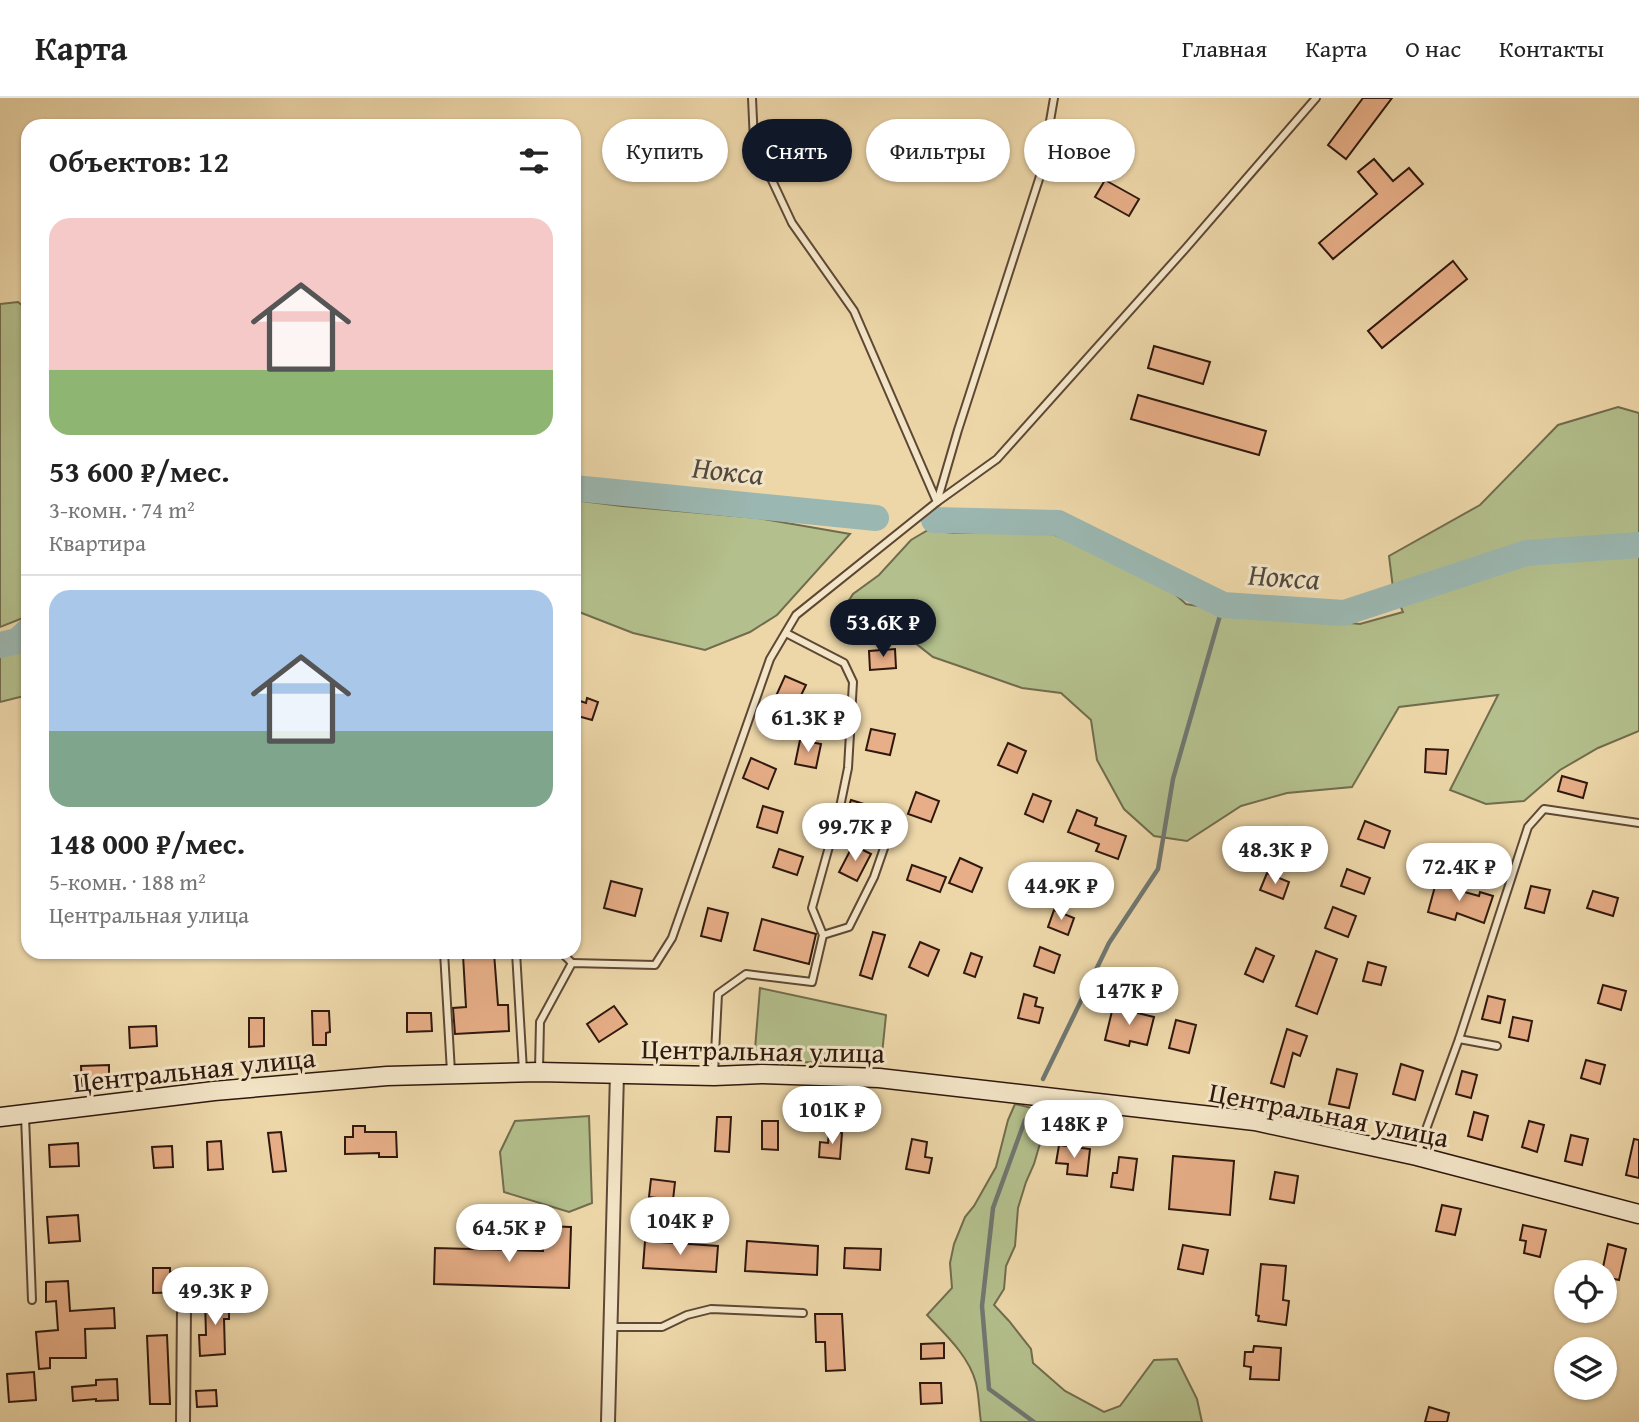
<!DOCTYPE html>
<html lang="ru">
<head>
<meta charset="utf-8">
<style>
  :root { --surface:#fff; --page:#f2f2f2; --text:#222; --muted:#767676; --line:#e0e0e0; --accent:#111827 }
  body { margin:0; font-family:"Gentium Book Plus",serif; background:var(--page); color:var(--text); height:100vh; display:flex; flex-direction:column; font-size:26px; white-space:nowrap }
  * { box-sizing:border-box; margin:0 }
  p { font-size:23px; color:var(--muted) }
  .icon { flex:none; width:38px; height:38px; fill:none; stroke:currentColor; stroke-width:2; stroke-linecap:round; stroke-linejoin:round }
  .map { position:relative; flex:1; overflow:hidden }
  .drawer { position:absolute; left:21px; top:21px; width:560px; height:840px; display:flex; flex-direction:column; background:var(--surface); border-radius:21px; box-shadow:0 2px 5px #0004 }
  .drawer>* { flex:none }
  .guide { position:absolute; left:602px; top:21px; width:665px; height:63px; display:flex; gap:14px }
  .controls { position:absolute; left:1554px; top:1162px; display:grid; gap:14px }
  .controls a { display:grid; place-items:center; width:63px; height:63px; border-radius:50%; background:var(--surface); box-shadow:0 2px 5px #0004; font-size:35px }
  .price { position:absolute; translate:-50% -60px; padding:0 16px; border-radius:24px; background:#fff; color:#222; font-size:23px; line-height:46px; filter:drop-shadow(0 2px 4px #0008) }
  .price::after { content:''; position:absolute; left:50%; top:42px; width:21px; height:16px; margin-left:-10px; background:inherit; clip-path:polygon(0 0,100% 0,50% 100%) }
  .price.on { background:var(--accent); color:#fff }
  ul { padding:0; list-style:none }
  li { display:grid; align-content:center; gap:14px; height:371px; padding:0 28px }
  li+li { border-top:2px solid var(--line) }
  li span { display:grid; place-items:center; height:217px; border-radius:21px; color:#555 }
  li>.icon { margin-inline-start:auto }
  span .icon { width:126px; height:126px; fill:#fffc; stroke-width:1 }
  li b { font-size:30px }
  h2 { display:flex; justify-content:space-between; align-items:center; height:84px; padding:0 28px; font-size:30px }
  .pill { padding:0 24px; border-radius:32px; background:var(--surface); box-shadow:0 2px 5px #0004; font-size:24px; line-height:63px }
  .pill.on { background:var(--accent); color:#fff }
  header { display:flex; align-items:center; gap:42px; box-sizing:border-box; height:98px; padding:0 35px; background:var(--surface); border-bottom:2px solid var(--line) }
  header strong { font-size:33px }
  nav { display:flex; gap:38px; margin-inline-start:auto; font-size:24px }
  .map>svg:first-child { display:block }
</style>
</head>
<body>
<header>
<strong>Карта</strong>
<nav><a>Главная</a><a>Карта</a><a>О нас</a><a>Контакты</a></nav>
</header>
<div class="map">
<svg width="1639" height="1324" viewBox="0 0 1639 1324">
  <rect width="100%" height="100%" fill="#edd7a9"/>
  <filter id="stains"><feTurbulence type="fractalNoise" baseFrequency=".00286" numOctaves="4"/><feColorMatrix values="0 0 0 0 .2 0 0 0 0 .09 0 0 0 0 .02 0 0 0 .5 -.17"/></filter>
  <radialGradient id="worn" r=".72"><stop offset=".6" stop-color="#630" stop-opacity="0"/><stop offset="1" stop-color="#630" stop-opacity=".3"/></radialGradient>
  <g fill="#b3bf8c" stroke="#716c4d" stroke-width="2">
    <path d="M18,204L28,212V518L0,529V206Z"/>
    <path d="M1618,309L1639,315V633L1598,650L1560,672L1524,703L1486,706L1450,692L1498,597L1399,609L1352,689L1287,695L1241,708L1187,743L1154,738L1124,711L1097,662L1091,622L1061,595L1022,590L962,569L933,559L886,522L841,515L853,496L879,477L911,442L928,432L954,435H1050L1097,454L1166,488L1186,506L1235,514L1360,526L1403,514L1393,490L1389,458L1480,407L1558,327Z"/>
    <path d="M574,402L622,408L758,420L850,436L777,517L750,534L705,552L633,535L574,512Z"/>
    <path d="M28,547V597L0,604V558Z"/>
    <path d="M760,890L886,917L881,966L754,963Z"/>
    <path d="M1015,1006L1036,1011L1041,1042L1034,1066L1026,1084L1018,1110L1015,1148L1006,1168L1004,1191L994,1207L1009,1223L1031,1251L1033,1265L1065,1293L1104,1314L1120,1308L1154,1262L1177,1261L1197,1301L1202,1324H981C979,1311 979,1297 976,1285C969,1258 945,1236 927,1217L952,1190L950,1165L954,1146L965,1119L974,1108L996,1069L1008,1022Z"/>
    <path d="M589,1018L592,1105L569,1114L504,1094L500,1054L515,1023Z"/>
  </g>
  <g fill="none" stroke-linecap="round" stroke-linejoin="round">
    <g stroke="#707770" stroke-width="4.5">
      <path d="M1043,981L1109,845L1158,771L1173,681L1223,507"/>
      <path d="M1025,1022L993,1110L982,1208L989,1291L1034,1324"/>
    </g>
    <g stroke="#9bb7b1" stroke-width="26">
      <path d="M574,390L876,420"/>
      <path d="M934,422L1058,425L1223,507L1344,515L1526,455L1639,447"/>
      <path d="M0,547L17,543L28,533"/>
    </g>
  </g>
  <g fill="#e7ae87" stroke="#2f180e" stroke-width="2">
    <path d="M1363,0H1392L1346,61L1328,47Z"/>
    <path d="M1374,61L1393,83L1409,70L1423,86L1333,161L1319,145L1377,96L1358,74Z"/>
    <path d="M1105,82L1139,101L1129,118L1095,99Z"/>
    <path d="M1453,163L1467,181L1382,250L1368,233Z"/>
    <path d="M1154,248L1210,264L1203,286L1148,270Z"/>
    <path d="M1138,297L1266,333L1259,357L1131,321Z"/>
    <path d="M895,551L896,570L870,572L869,553Z"/>
    <path d="M785,578L806,587L793,614L801,618L794,636L773,627L784,602L776,598Z"/>
    <path d="M587,600L598,604L592,622L574,617V601L586,605Z"/>
    <path d="M871,631L895,636L890,657L866,652Z"/>
    <path d="M800,642L821,646L816,670L795,666Z"/>
    <path d="M1008,645L1026,653L1017,675L998,667Z"/>
    <path d="M1426,651L1448,652L1446,676L1425,674Z"/>
    <path d="M751,660L776,671L768,691L743,680Z"/>
    <path d="M1562,678L1587,685L1583,700L1558,693Z"/>
    <path d="M916,694L939,703L931,724L908,716Z"/>
    <path d="M1033,696L1051,703L1043,724L1025,716Z"/>
    <path d="M851,702L870,708L863,728L844,722Z"/>
    <path d="M763,708L783,714L777,735L757,729Z"/>
    <path d="M1077,712L1097,720L1095,727L1126,738L1118,761L1096,753L1099,746L1068,734Z"/>
    <path d="M1365,723L1390,733L1384,750L1358,741Z"/>
    <path d="M1287,729L1308,737L1301,756L1279,747Z"/>
    <path d="M853,747L871,756L857,783L839,774Z"/>
    <path d="M779,751L803,759L797,777L773,769Z"/>
    <path d="M960,760L982,770L972,794L949,785Z"/>
    <path d="M912,767L946,779L940,794L907,782Z"/>
    <path d="M1347,771L1370,780L1364,796L1341,788Z"/>
    <path d="M1069,772L1092,781L1086,798L1062,790Z"/>
    <path d="M1267,775L1289,784L1283,801L1260,792Z"/>
    <path d="M1437,781L1451,785L1450,790L1479,798L1480,794L1493,798L1484,825L1457,815L1455,822L1428,814Z"/>
    <path d="M611,783L642,791L635,818L604,810Z"/>
    <path d="M1531,788L1550,792L1544,815L1525,810Z"/>
    <path d="M1593,793L1618,800L1613,818L1587,810Z"/>
    <path d="M1333,809L1356,818L1348,839L1325,830Z"/>
    <path d="M708,810L728,815L721,843L701,838Z"/>
    <path d="M1054,812L1074,820L1068,837L1048,829Z"/>
    <path d="M762,821L816,836L809,866L754,852Z"/>
    <path d="M873,834L885,837L872,881L860,877Z"/>
    <path d="M920,844L939,852L928,878L909,869Z"/>
    <path d="M1040,849L1060,857L1054,875L1034,868Z"/>
    <path d="M1256,850L1274,858L1263,884L1245,876Z"/>
    <path d="M1316,853L1337,861L1317,916L1296,908Z"/>
    <path d="M494,855L498,907H508L509,933L455,936L453,910L466,909L463,857Z"/>
    <path d="M971,855L982,859L975,879L964,875Z"/>
    <path d="M1368,864L1386,869L1381,887L1363,883Z"/>
    <path d="M1603,887L1626,893L1621,912L1598,905Z"/>
    <path d="M1024,896L1037,900L1035,908L1043,910L1039,925L1018,920Z"/>
    <path d="M1488,898L1505,902L1500,925L1482,921Z"/>
    <path d="M614,908L627,926L599,944L587,926Z"/>
    <path d="M1113,909L1154,919L1147,947L1130,943L1129,948L1105,942Z"/>
    <path d="M312,913H329L330,934L326,935V947H313Z"/>
    <path d="M407,915H431L432,933L407,934Z"/>
    <path d="M1513,919L1532,923L1528,943L1509,939Z"/>
    <path d="M249,920H264V948L249,949Z"/>
    <path d="M1176,922L1196,927L1189,955L1169,950Z"/>
    <path d="M156,928L157,948L130,950L129,929Z"/>
    <path d="M1287,931L1307,938L1300,958L1293,955L1284,989L1271,985Z"/>
    <path d="M1586,962L1605,967L1600,986L1581,980Z"/>
    <path d="M1401,966L1423,973L1415,1002L1393,996Z"/>
    <path d="M109,967V980H104V987L82,988L81,968Z"/>
    <path d="M1337,971L1357,976L1349,1010L1329,1006Z"/>
    <path d="M1462,973L1477,977L1471,1000L1456,996Z"/>
    <path d="M1474,1014L1488,1018L1482,1042L1468,1038Z"/>
    <path d="M717,1019H731L729,1054L715,1053Z"/>
    <path d="M762,1023H778V1052L762,1051Z"/>
    <path d="M1529,1023L1544,1027L1537,1054L1522,1049Z"/>
    <path d="M353,1028H365V1034H396L397,1059H379V1055L345,1056V1039H353Z"/>
    <path d="M829,1033L842,1035L840,1061L819,1059L820,1044L828,1045Z"/>
    <path d="M281,1034L286,1073L273,1074L268,1035Z"/>
    <path d="M1571,1037L1588,1041L1582,1067L1565,1063Z"/>
    <path d="M912,1041L927,1044L925,1059L932,1060L929,1075L906,1071Z"/>
    <path d="M1634,1041L1639,1042V1080L1626,1077Z"/>
    <path d="M221,1043L223,1071L208,1072L207,1044Z"/>
    <path d="M78,1045L79,1068L50,1069L49,1047Z"/>
    <path d="M1059,1047L1090,1051L1087,1078L1067,1076L1068,1066L1056,1065Z"/>
    <path d="M172,1048L173,1069L154,1070L152,1049Z"/>
    <path d="M1173,1058L1234,1063L1230,1117L1169,1111Z"/>
    <path d="M1119,1059L1137,1061L1133,1092L1111,1089L1113,1075H1117Z"/>
    <path d="M1275,1074L1298,1078L1294,1105L1270,1101Z"/>
    <path d="M651,1081L675,1084L673,1102L649,1099Z"/>
    <path d="M1442,1107L1461,1111L1455,1137L1436,1133Z"/>
    <path d="M78,1117L80,1143L49,1145L47,1119Z"/>
    <path d="M1523,1127L1546,1132L1540,1159L1524,1155L1526,1143L1520,1142Z"/>
    <path d="M544,1128L571,1129L569,1190L434,1186L435,1150L543,1153Z"/>
    <path d="M645,1143L718,1148L716,1174L643,1170Z"/>
    <path d="M747,1143L818,1148L817,1177L745,1173Z"/>
    <path d="M1608,1146L1626,1151L1619,1182L1605,1179V1174H1602Z"/>
    <path d="M1183,1147L1208,1152L1203,1176L1178,1171Z"/>
    <path d="M845,1150L881,1151L880,1172L844,1170Z"/>
    <path d="M1261,1166L1286,1168L1283,1202L1289,1203L1286,1227L1258,1223L1259,1218L1256,1217Z"/>
    <path d="M153,1170H170V1174L188,1173L189,1194L153,1195Z"/>
    <path d="M68,1183L70,1213L114,1210L115,1230L85,1231L86,1260H50V1270L39,1271L36,1234L58,1232L56,1203L46,1204V1184Z"/>
    <path d="M229,1200V1221H224L225,1256L200,1258L199,1237H206L205,1201Z"/>
    <path d="M815,1216H842L845,1272L826,1273L825,1244H816Z"/>
    <path d="M167,1237L170,1306H150L147,1238Z"/>
    <path d="M944,1245V1260L921,1261V1246Z"/>
    <path d="M1254,1248L1281,1250L1279,1282L1250,1281L1251,1269L1244,1268L1245,1254H1253Z"/>
    <path d="M34,1274L36,1302L9,1304L7,1276Z"/>
    <path d="M117,1281L118,1302L96,1303V1301L73,1303L72,1289L96,1287V1282Z"/>
    <path d="M920,1285H941L942,1305L921,1306Z"/>
    <path d="M216,1292L217,1308L197,1309L196,1293Z"/>
    <path d="M1429,1309L1449,1315L1447,1324H1425Z"/>
  </g>
  <g fill="none" stroke-linecap="round" stroke-linejoin="round">
    <defs>
      <g id="lane">
        <path d="M752,0L754,44L792,125L854,213L937,404L997,361L1186,150L1316,0"/>
        <path d="M823,837L849,829L874,779L892,727"/>
        <path d="M444,854L451,974"/>
        <path d="M516,854L523,973"/>
        <path d="M561,854L572,865"/>
        <path d="M1459,941L1497,948"/>
        <path d="M539,972L540,924L572,865L655,867L672,840L770,561L796,517L937,404L958,332L1041,75L1054,0"/>
        <path d="M714,976L718,896L746,876L812,884L823,837L812,810L840,709L848,670L853,584L844,565L786,535"/>
        <path d="M25,1018L32,1202"/>
        <path d="M1417,1056L1459,941L1528,729L1544,711L1639,725"/>
        <path d="M611,1229H662L687,1217L711,1211L803,1215"/>
      </g>
      <g id="street">
        <path d="M183,1324L184,1209"/>
        <path d="M608,1324L617,975"/>
      </g>
      <path id="secondary" d="M0,1019L214,993L387,978L539,974L714,978L762,976L879,980L1255,1023L1417,1058L1639,1116"/>
    </defs>
    <use href="#lane" stroke="#5e4835" stroke-width="10"/>
    <use href="#street" stroke="#5e4835" stroke-width="16"/>
    <use href="#secondary" stroke="#2f180e" stroke-width="21"/>
    <use href="#lane" stroke="#f3e5c7" stroke-width="6"/>
    <use href="#street" stroke="#f3e5c7" stroke-width="12"/>
    <use href="#secondary" stroke="#f3e5c7" stroke-width="18"/>
  </g>
  <g text-anchor="middle" dominant-baseline="central" stroke-width="6" stroke-linejoin="round" paint-order="stroke">
    <g font-size="28" fill="#2f180e" stroke="#f3e5c7">
      <text transform="translate(763 952) rotate(1)">Центральная улица</text>
      <text transform="translate(194 971) rotate(-6)">Центральная улица</text>
      <text transform="translate(1329 1016) rotate(11)">Центральная улица</text>
    </g>
    <g font-size="30" font-style="italic" fill="#4f483f" stroke="#f3e5c7">
      <text transform="translate(728 372) rotate(6)">Нокса</text>
      <text transform="translate(1284 478) rotate(4)">Нокса</text>
    </g>
  </g>
  <rect width="100%" height="100%" filter="url(#stains)"/>
  <rect width="100%" height="100%" fill="url(#worn)"/>
</svg>
<div class="controls">
<a><svg class="icon" aria-label="locate" viewBox="0 0 24 24"><circle cx="12" cy="12" r="6"/><path d="M12 2v4M12 18v4M2 12h4M18 12h4"/></svg></a>
<a><svg class="icon" aria-label="layers" viewBox="0 0 24 24"><path d="M12 4l9 5-9 5-9-5zM3 14l9 5 9-5"/></svg></a>
</div>
<b class="price on" style="left:883px;top:561px">53.6K ₽</b>
<b class="price" style="left:808px;top:656px">61.3K ₽</b>
<b class="price" style="left:855px;top:765px">99.7K ₽</b>
<b class="price" style="left:1275px;top:788px">48.3K ₽</b>
<b class="price" style="left:1459px;top:805px">72.4K ₽</b>
<b class="price" style="left:1061px;top:824px">44.9K ₽</b>
<b class="price" style="left:1129px;top:929px">147K ₽</b>
<b class="price" style="left:832px;top:1048px">101K ₽</b>
<b class="price" style="left:1074px;top:1062px">148K ₽</b>
<b class="price" style="left:680px;top:1159px">104K ₽</b>
<b class="price" style="left:509px;top:1166px">64.5K ₽</b>
<b class="price" style="left:215px;top:1229px">49.3K ₽</b>
<div class="guide">
<a class="pill">Купить</a>
<a class="pill on">Снять</a>
<a class="pill">Фильтры</a>
<a class="pill">Новое</a>
</div>
<section class="drawer">
<h2>Объектов: 12<svg class="icon" aria-label="filters" viewBox="0 0 24 24"><path d="M4 7h16M4 17h16"/><circle cx="9" cy="7" r="2"/><circle cx="15" cy="17" r="2"/></svg></h2>
<ul>
<li><span style="background:linear-gradient(#f6c9c9 70%,#8fb573 0)"><svg class="icon" aria-label="home" viewBox="0 0 24 24"><path d="M3 11l9-7 9 7M6 9v11h12V9"/></svg></span><div><b>53 600 ₽/мес.</b><p>3-комн. · 74 m²</p><p>Квартира</p></div></li>
<li><span style="background:linear-gradient(#a9c7e8 65%,#7fa58c 0)"><svg class="icon" aria-label="home" viewBox="0 0 24 24"><path d="M3 11l9-7 9 7M6 9v11h12V9"/></svg></span><div><b>148 000 ₽/мес.</b><p>5-комн. · 188 m²</p><p>Центральная улица</p></div></li>
</ul>
</section>
</div>
</body>
</html>
